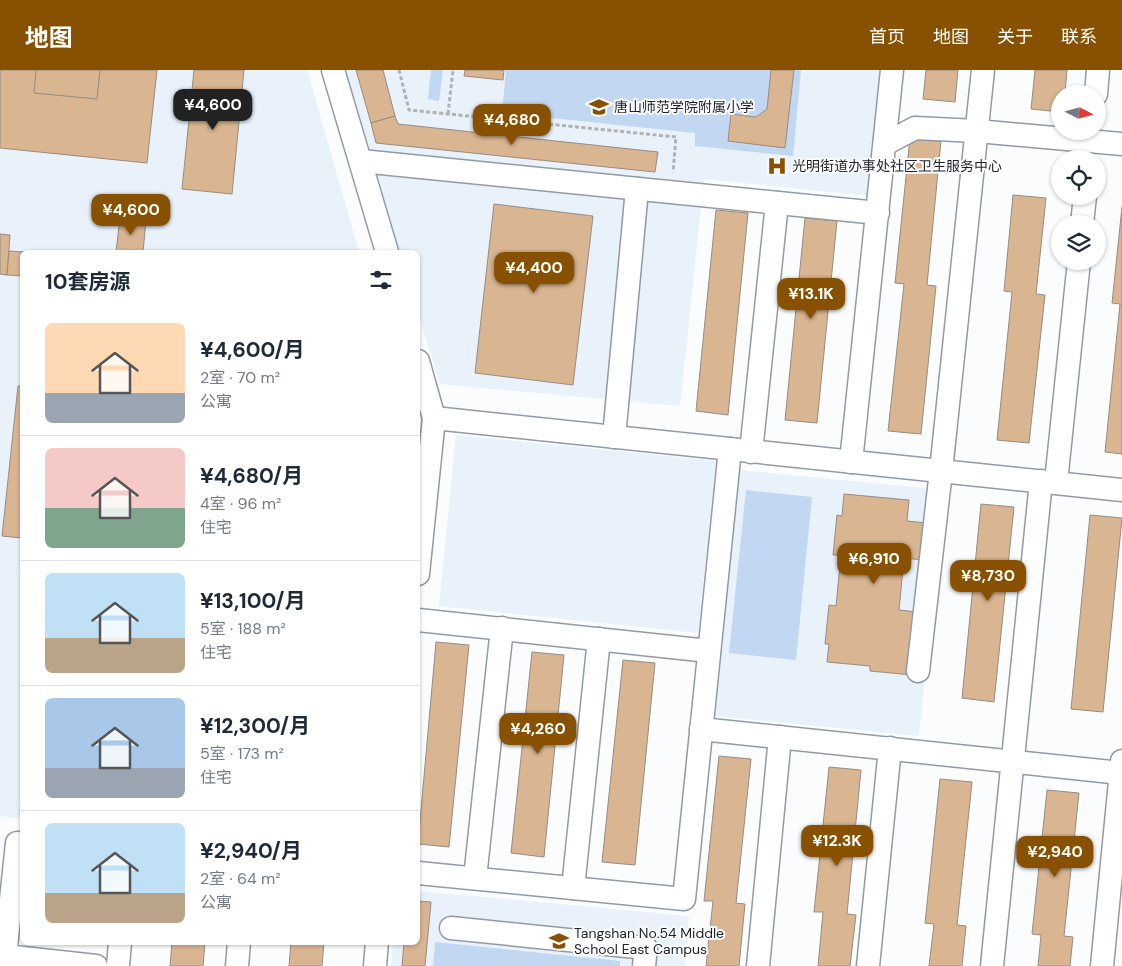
<!DOCTYPE html>
<html lang="zh">
<head>
<meta charset="utf-8">
<style>
  :root { --surface:#fff; --page:#f2f2f3; --text:#1f2937; --muted:#747a83; --line:#e0e1e3; --accent:#875100 }
  body { margin:0; font-family:"DM Sans","Noto Sans SC",sans-serif; background:var(--page); color:var(--text); height:100vh; display:flex; flex-direction:column; font-size:19px; white-space:nowrap }
  * { box-sizing:border-box; margin:0 }
  p { font-size:16px; color:var(--muted) }
  .icon { flex:none; width:28px; height:28px; fill:none; stroke:currentColor; stroke-width:2; stroke-linecap:round; stroke-linejoin:round }
  .map { position:relative; flex:1; overflow:hidden }
  .drawer { position:absolute; left:20px; top:180px; width:400px; height:695px; display:flex; flex-direction:column; background:var(--surface); border-radius:8px; box-shadow:0 1px 4px #0004 }
  .drawer>* { flex:none }
  .needle { width:32px; rotate:96deg }
  .buttons { position:absolute; left:1051px; top:15px; display:grid; gap:10px }
  .buttons a { display:grid; place-items:center; width:55px; height:55px; border-radius:50%; background:var(--surface); box-shadow:0 1px 4px #0004; font-size:25px }
  .price { position:absolute; translate:-50% -42px; padding:0 11px; border-radius:10px; background:var(--accent); color:#fff; font-size:16px; line-height:32px; filter:drop-shadow(0 1px 2px #0008) }
  .price::after { content:''; position:absolute; left:50%; top:30px; width:15px; height:11px; margin-left:-8px; background:inherit; clip-path:polygon(0 0,100% 0,50% 100%) }
  .price.selected { background:#222; color:#fff }
  ul { padding:0; list-style:none }
  li { display:flex; align-items:center; gap:15px; height:125px; padding:0 25px }
  li+li { border-top:1px solid var(--line) }
  li span { display:grid; place-items:center; flex:none; width:140px; height:100px; border-radius:8px; color:#555 }
  li>.icon { margin-inline-start:auto }
  span .icon { width:60px; height:60px; fill:#fffc; stroke-width:1 }
  li b { font-size:21px }
  h2 { display:flex; justify-content:space-between; align-items:center; height:60px; padding:0 25px; font-size:21px }
  header { display:flex; align-items:center; gap:30px; box-sizing:border-box; height:70px; padding:0 25px; background:var(--accent); color:#fff }
  header strong { font-size:24px }
  nav { display:flex; gap:28px; margin-inline-start:auto; font-size:18px }
  .map>svg:first-child { display:block }
</style>
</head>
<body>
<header>
<strong>地图</strong>
<nav><a>首页</a><a>地图</a><a>关于</a><a>联系</a></nav>
</header>
<div class="map">
<svg width="1122" height="896" viewBox="0 0 1122 896">
  <rect width="100%" height="100%" fill="#fafcfe"/>
  <g fill="#e9f1fb">
    <path d="M0,0H307L359,182H22V749L0,746Z"/>
    <path d="M344,0H882L868,126L704,109L680,336L440,314L418,243V182H399L365,75Z"/>
    <path d="M456,365L716,391L698,563L439,536Z"/>
    <path d="M740,400L943,420L919,666L715,646Z"/>
    <path d="M418,821L689,846L685,896H391L393,873L418,872Z"/>
  </g>
  <g fill="#c2d7f2">
    <path d="M431,0H443L439,31L428,29Z"/>
    <path d="M506,0H801L793,86L695,76V63L502,43Z"/>
    <path d="M746,420L812,427L796,590L729,583Z"/>
    <path d="M435,872L620,891V896H433Z"/>
  </g>
  <g fill="#d9b591" stroke="#968c83">
    <path d="M0,0H157L147,93L0,78Z"/>
    <path d="M36,0H100L97,29L34,23Z"/>
    <path d="M194,0H244L232,124L182,119Z"/>
    <path d="M356,0H383L395,46L371,53Z"/>
    <path d="M465,0H504L503,10L464,6Z"/>
    <path d="M771,0H794L785,78L728,71L731,44L756,47L767,39Z"/>
    <path d="M926,0H958L955,32L923,29Z"/>
    <path d="M1035,0H1067L1065,24H1060V42L1031,39Z"/>
    <path d="M395,46L398,54L658,82L655,102L376,73L371,53Z"/>
    <path d="M910,68L941,71L927,215L936,216L921,364L888,361L904,214L895,213Z"/>
    <path d="M1013,125L1046,128L1036,224L1045,225L1029,373L997,370L1012,222L1004,221Z"/>
    <path d="M494,134L593,146L573,315L475,303Z"/>
    <path d="M1122,137V384L1105,382L1120,234L1112,233Z"/>
    <path d="M716,140L748,143L728,345L696,341Z"/>
    <path d="M120,148L146,150L143,182H116Z"/>
    <path d="M805,148L837,151L817,353L785,350Z"/>
    <path d="M0,164L10,165L7,205L0,204Z"/>
    <path d="M9,181L25,182H22V206L7,205Z"/>
    <path d="M18,316H22V468L2,466Z"/>
    <path d="M844,424L909,430L907,451L927,453L923,490L904,488L899,540L918,542L912,605L870,601V596L827,592L829,574H825L829,535L836,536L841,485H833L837,445L842,446Z"/>
    <path d="M981,434L1014,437L994,632L962,628Z"/>
    <path d="M1090,445L1122,448L1103,642L1071,639Z"/>
    <path d="M436,572L469,575L449,777L418,774Z"/>
    <path d="M532,582L564,585L544,787L511,783Z"/>
    <path d="M623,590L655,593L635,795L602,792Z"/>
    <path d="M719,686L751,689L736,833L745,834L739,896H706L713,831H704Z"/>
    <path d="M829,697L861,700L847,844L856,845L850,896H818L823,842H814Z"/>
    <path d="M940,709L972,712L957,855L966,856L962,896H929L934,854L925,853Z"/>
    <path d="M1047,720L1079,723L1064,866L1073,867L1070,896H1038L1041,865L1032,864Z"/>
    <path d="M418,831L431,832L425,896H402L404,872H418Z"/>
    <path d="M172,872H205L203,896H170Z"/>
    <path d="M291,872H324L322,896H289Z"/>
  </g>
  <g fill="none" stroke-linecap="round" stroke-linejoin="round">
    <defs>
      <g id="minor">
        <path d="M333,0L387,182"/>
        <path d="M1096,24L1098,0"/>
        <path d="M885,74L915,58L977,61L1122,74"/>
        <path d="M361,91L878,143"/>
        <path d="M1082,154L1085,126"/>
        <path d="M418,291L434,348L418,504"/>
        <path d="M434,348L1122,420"/>
        <path d="M614,367L637,119"/>
        <path d="M751,382L777,133"/>
        <path d="M851,392L892,0"/>
        <path d="M1056,412L1079,191"/>
        <path d="M418,550L709,581"/>
        <path d="M918,601L941,401L983,0"/>
        <path d="M701,659L1121,703"/>
        <path d="M418,803L684,829L730,379"/>
        <path d="M475,808L502,558"/>
        <path d="M573,818L599,569"/>
        <path d="M451,858L646,878L644,896"/>
        <path d="M5,886L96,896"/>
        <path d="M4,896L17,773"/>
        <path d="M118,896L120,872"/>
        <path d="M237,896L239,872"/>
        <path d="M375,896L377,872"/>
        <path d="M758,896L780,667"/>
        <path d="M868,896L890,678"/>
        <path d="M992,896L1041,411"/>
        <path d="M1102,896L1122,691"/>
      </g>
    </defs>
    <use href="#minor" stroke="#929aa4" stroke-width="25"/>
    <g stroke="#afb2b4" stroke-width="3" stroke-dasharray="4 2.5" stroke-linecap="butt">
      <path d="M399,0L409,40L676,67L673,102"/>
      <path d="M448,44L453,0"/>
    </g>
    <use href="#minor" stroke="#fff" stroke-width="22"/>
  </g>
  <defs>
    <symbol id="school-bare" viewBox="-9 -9 18 18"><path d="M0-5L7-2L0 1L-7-2ZM-4 1L0 2.5L4 1V4Q0 6-4 4Z" fill="#875100" stroke="#fafcfe" stroke-width="2.5" paint-order="stroke"/></symbol>
    <symbol id="hospital-bare" viewBox="-9 -9 18 18"><path d="M-5-5h3v3.5h4V-5h3V5h-3V1.5h-4V5h-3Z" fill="#875100" stroke="#fafcfe" stroke-width="2.5" paint-order="stroke"/></symbol>
  </defs>
  <g fill-rule="evenodd">
    <use href="#school-bare" x="585" y="23" width="28" height="28"/>
    <use href="#hospital-bare" x="763" y="82" width="28" height="28"/>
    <use href="#school-bare" x="545" y="857" width="28" height="28"/>
  </g>
  <g text-anchor="middle" dominant-baseline="central" stroke-width="4" stroke-linejoin="round" paint-order="stroke">
    <g font-size="14" fill="#1f2226" stroke="#fafcfe" text-anchor="start">
      <text x="614" y="37">唐山师范学院附属小学</text>
      <text x="792" y="96">光明街道办事处社区卫生服务中心</text>
      <text x="574" y="863">Tangshan No.54 Middle<tspan x="574" dy="16">School East Campus</tspan></text>
    </g>
  </g>
</svg>
<div class="buttons">
<a><svg class="needle" viewBox="-14 -14 28 28"><path d="M0-13l5 13h-10z" fill="#e53935"/><path d="M0 13l5-13h-10z" fill="#747a83"/></svg></a>
<a><svg class="icon" aria-label="locate" viewBox="0 0 24 24"><circle cx="12" cy="12" r="6"/><path d="M12 2v4M12 18v4M2 12h4M18 12h4"/></svg></a>
<a><svg class="icon" aria-label="layers" viewBox="0 0 24 24"><path d="M12 4l9 5-9 5-9-5zM3 14l9 5 9-5"/></svg></a>
</div>
<b class="price selected" style="left:213px;top:61px">¥4,600</b>
<b class="price" style="left:512px;top:76px">¥4,680</b>
<b class="price" style="left:131px;top:166px">¥4,600</b>
<b class="price" style="left:534px;top:224px">¥4,400</b>
<b class="price" style="left:811px;top:250px">¥13.1K</b>
<b class="price" style="left:874px;top:515px">¥6,910</b>
<b class="price" style="left:988px;top:532px">¥8,730</b>
<b class="price" style="left:538px;top:685px">¥4,260</b>
<b class="price" style="left:837px;top:797px">¥12.3K</b>
<b class="price" style="left:1055px;top:808px">¥2,940</b>
<section class="drawer">
<h2>10套房源<svg class="icon" aria-label="filters" viewBox="0 0 24 24"><path d="M4 7h16M4 17h16"/><circle cx="9" cy="7" r="2"/><circle cx="15" cy="17" r="2"/></svg></h2>
<ul>
<li><span style="background:linear-gradient(#ffd9b3 70%,#9aa5b1 0)"><svg class="icon" aria-label="home" viewBox="0 0 24 24"><path d="M3 11l9-7 9 7M6 9v11h12V9"/></svg></span><div><b>¥4,600/月</b><p>2室 · 70 m²</p><p>公寓</p></div></li>
<li><span style="background:linear-gradient(#f6c9c9 60%,#7fa58c 0)"><svg class="icon" aria-label="home" viewBox="0 0 24 24"><path d="M3 11l9-7 9 7M6 9v11h12V9"/></svg></span><div><b>¥4,680/月</b><p>4室 · 96 m²</p><p>住宅</p></div></li>
<li><span style="background:linear-gradient(#bfe0f5 65%,#b9a48a 0)"><svg class="icon" aria-label="home" viewBox="0 0 24 24"><path d="M3 11l9-7 9 7M6 9v11h12V9"/></svg></span><div><b>¥13,100/月</b><p>5室 · 188 m²</p><p>住宅</p></div></li>
<li><span style="background:linear-gradient(#a9c7e8 70%,#9aa5b1 0)"><svg class="icon" aria-label="home" viewBox="0 0 24 24"><path d="M3 11l9-7 9 7M6 9v11h12V9"/></svg></span><div><b>¥12,300/月</b><p>5室 · 173 m²</p><p>住宅</p></div></li>
<li><span style="background:linear-gradient(#bfe0f5 70%,#b9a48a 0)"><svg class="icon" aria-label="home" viewBox="0 0 24 24"><path d="M3 11l9-7 9 7M6 9v11h12V9"/></svg></span><div><b>¥2,940/月</b><p>2室 · 64 m²</p><p>公寓</p></div></li>
</ul>
</section>
</div>
</body>
</html>
